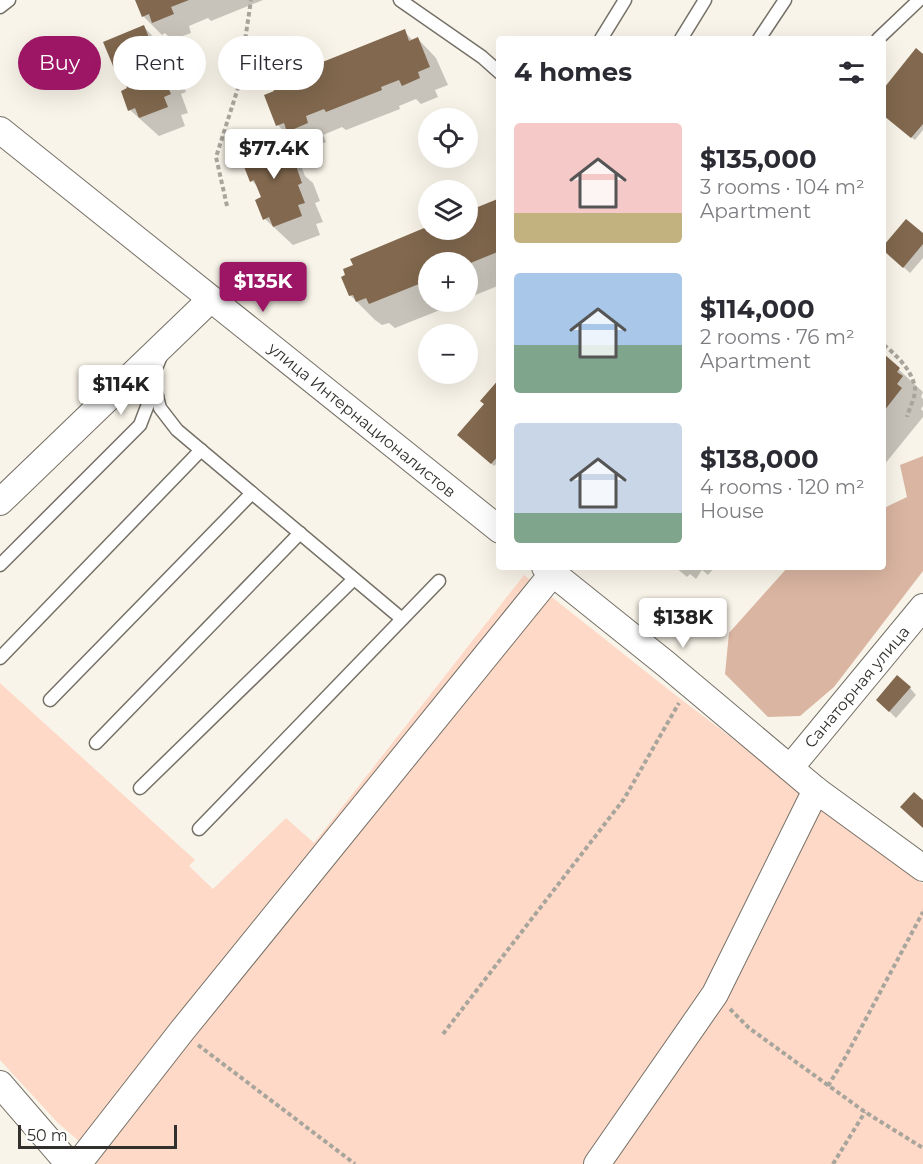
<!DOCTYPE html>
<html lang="en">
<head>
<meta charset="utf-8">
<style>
  :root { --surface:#fff; --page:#f7f7f7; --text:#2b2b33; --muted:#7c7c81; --accent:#9d1666 }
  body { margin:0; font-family:Montserrat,sans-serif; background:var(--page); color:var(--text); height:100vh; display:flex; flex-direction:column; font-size:22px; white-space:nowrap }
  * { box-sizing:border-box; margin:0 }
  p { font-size:20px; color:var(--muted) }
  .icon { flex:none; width:33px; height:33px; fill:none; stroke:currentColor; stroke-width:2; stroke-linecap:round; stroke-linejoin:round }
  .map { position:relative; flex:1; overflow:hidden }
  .panel { position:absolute; left:496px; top:36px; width:390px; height:534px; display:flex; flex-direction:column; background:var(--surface); border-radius:6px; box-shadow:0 6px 24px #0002 }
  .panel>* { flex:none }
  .banner { position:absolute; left:18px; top:36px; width:388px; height:54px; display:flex; gap:12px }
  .controls { position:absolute; left:418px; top:108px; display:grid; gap:12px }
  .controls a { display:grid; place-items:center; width:60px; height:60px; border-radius:50%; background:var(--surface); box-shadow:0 6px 24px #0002; font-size:30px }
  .scale { position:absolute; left:18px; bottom:15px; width:159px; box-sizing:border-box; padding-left:6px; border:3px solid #32302c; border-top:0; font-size:16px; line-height:21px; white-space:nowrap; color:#32302c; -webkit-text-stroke:4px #fff; paint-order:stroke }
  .price { position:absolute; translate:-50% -51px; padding:0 14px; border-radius:6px; background:#fff; color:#222; font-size:20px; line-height:39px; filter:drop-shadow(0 2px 3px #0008) }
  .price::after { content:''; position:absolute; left:50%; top:36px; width:18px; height:14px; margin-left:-9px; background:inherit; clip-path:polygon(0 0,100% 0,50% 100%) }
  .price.selected { background:var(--accent); color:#fff }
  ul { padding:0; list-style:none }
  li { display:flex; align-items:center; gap:18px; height:150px; padding:0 18px }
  li span { display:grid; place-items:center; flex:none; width:168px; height:120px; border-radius:6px; color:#555 }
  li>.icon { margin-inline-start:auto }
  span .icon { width:72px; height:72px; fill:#fffc; stroke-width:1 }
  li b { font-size:26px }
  h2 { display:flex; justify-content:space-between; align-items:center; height:72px; padding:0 18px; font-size:26px }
  .chip { padding:0 21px; border-radius:27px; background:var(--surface); box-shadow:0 6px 24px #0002; font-size:21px; line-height:54px }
  .chip.selected { background:var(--accent); color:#fff }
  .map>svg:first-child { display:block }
</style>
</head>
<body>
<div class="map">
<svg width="923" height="1164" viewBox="0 0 923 1164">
  <rect width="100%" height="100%" fill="#f9f4e9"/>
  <path fill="#fed9c7" d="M524,575L669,690L923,884V1164H96L100,1159L58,1123L0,1060V683L195,860L189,866L213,889L286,818L314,843Z"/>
  <path fill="#dab5a2" d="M923,456V571L834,687L800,716L768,717L725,674L729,633L788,567H884V508L907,497L900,465Z"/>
  <g fill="#0003">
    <path d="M137,0H263L211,21L208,18L189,26L191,33L172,40L165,33L162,35L143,16Z"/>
    <path d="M144,27L162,46L171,67L179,74L186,92L181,94L188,113L181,115L185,126L159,136L130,110L129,89L125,80L117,72Z"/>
    <path d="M404,31L413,41L418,39L436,58L448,85L435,90L438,97L421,104L416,99L399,106L400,109L346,130L342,127L323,135L326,142L307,149L300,142L296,144L278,125Z"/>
    <path d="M916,51L923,56V130L915,140L884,115V91Z"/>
    <path d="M278,136L297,155L305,176L313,183L320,201L315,203L323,222L316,224L320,235L293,245L265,219L263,198L260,189L252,181Z"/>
    <path d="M500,199V285L468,298V262H429V302H460L395,328L389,323L382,325L375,320L351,296L343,278L429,228L468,230V212Z"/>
    <path d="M906,221L923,235V258L910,273L884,249Z"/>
    <path d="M884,356L923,392L921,397L923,399V406L921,409L923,411V417L884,465Z"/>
    <path d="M500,380V460L494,466L459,435L486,405Z"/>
    <path d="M675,567H715L708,575L702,570L696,579L690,574L687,577Z"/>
    <path d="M910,688L916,695L896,718L878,700Z"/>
  </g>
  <g fill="#81684e">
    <path d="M135,0H189L171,7L174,14L152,23L149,14L142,17Z"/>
    <path d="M144,25L156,56L160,54L168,74L163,76L171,94L164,97L168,107L139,118L135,108L128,111L121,91L127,88L120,71L116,73L103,42Z"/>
    <path d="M405,29L409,41L418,37L430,67L418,72L420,78L402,86L399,80L381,87L382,90L326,112L324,109L306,116L308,123L287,132L284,123L276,126L264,95L274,91L270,83Z"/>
    <path d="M916,48L923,54V124L911,138L884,116V88Z"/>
    <path d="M279,134L291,164L295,163L302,183L298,185L305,203L298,205L302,216L273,227L269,217L263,220L255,200L261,197L254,180L250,182L238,151Z"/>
    <path d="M500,198V251L468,264L429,262V280L369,304L366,298L356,302L353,295L349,296L341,277L345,275L343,269L353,265L350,259L429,226V230H468V211Z"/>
    <path d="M906,219L923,233V244L903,268L884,251V245Z"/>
    <path d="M884,354L900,368L897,372L903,376L897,384L902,388L884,411Z"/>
    <path d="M500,378V454L491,464L457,435L484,404L480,401Z"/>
    <path d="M897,675L911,687L889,712L876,700Z"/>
    <path d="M914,792L923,800V828L900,807Z"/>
  </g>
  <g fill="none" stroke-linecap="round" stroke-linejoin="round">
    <defs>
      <g id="service">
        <path d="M400,0L482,57L500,73"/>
        <path d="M0,7L9,0"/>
        <path d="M601,39L625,0"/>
        <path d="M681,39L705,0"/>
        <path d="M759,39L785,0"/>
        <path d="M878,39L919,0"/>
        <path d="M161,356L152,378L160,408L177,430L402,619"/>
        <path d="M0,565L140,425L150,399L157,396"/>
        <path d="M0,658L201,450"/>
        <path d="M50,700L252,493"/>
        <path d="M96,743L300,533"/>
        <path d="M140,788L354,579"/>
        <path d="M199,829L439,581"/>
      </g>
      <g id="minor">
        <path d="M0,130L500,530"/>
        <path d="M0,502L211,299"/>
        <path d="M545,567L666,664L816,790L923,868"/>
        <path d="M790,768L923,607"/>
        <path d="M0,1084L69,1164"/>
        <path d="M78,1164L181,1032L553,573"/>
        <path d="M597,1164L715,994L816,790"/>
      </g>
    </defs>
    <use href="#service" stroke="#767167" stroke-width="15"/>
    <use href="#minor" stroke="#767167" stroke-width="28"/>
    <g stroke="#a8a59c" stroke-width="4" stroke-dasharray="4.5 3" stroke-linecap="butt">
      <path d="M227,206L216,157L238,88L251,0"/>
      <path d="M884,345C897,356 912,370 915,388C916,396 909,409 907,417"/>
      <path d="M730,1009L749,1028L865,1112L923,1148"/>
      <path d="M443,1034L624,799L679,703"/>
      <path d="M198,1045L355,1164"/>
      <path d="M828,1086L846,1056L923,912"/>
      <path d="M833,1164L865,1112"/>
    </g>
    <use href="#service" stroke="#fff" stroke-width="12"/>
    <use href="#minor" stroke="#fff" stroke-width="26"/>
  </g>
  <g text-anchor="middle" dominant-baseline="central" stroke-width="6" stroke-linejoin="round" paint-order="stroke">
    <g font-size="16" fill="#32302c" stroke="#fff">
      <text transform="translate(362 420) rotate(39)">улица Интернационалистов</text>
      <text transform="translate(857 687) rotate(-50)">Санаторная улица</text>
    </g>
  </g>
</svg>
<div class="controls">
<a><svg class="icon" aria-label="locate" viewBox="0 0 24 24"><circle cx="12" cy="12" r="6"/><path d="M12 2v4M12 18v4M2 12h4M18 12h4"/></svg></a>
<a><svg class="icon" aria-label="layers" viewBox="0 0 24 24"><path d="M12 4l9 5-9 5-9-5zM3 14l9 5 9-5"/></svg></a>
<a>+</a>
<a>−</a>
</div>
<div class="scale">50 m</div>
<b class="price" style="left:274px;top:180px">$77.4K</b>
<b class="price selected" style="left:263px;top:313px">$135K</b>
<b class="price" style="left:121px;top:416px">$114K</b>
<b class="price" style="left:683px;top:649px">$138K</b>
<div class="banner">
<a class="chip selected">Buy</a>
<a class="chip">Rent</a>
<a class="chip">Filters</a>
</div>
<section class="panel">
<h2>4 homes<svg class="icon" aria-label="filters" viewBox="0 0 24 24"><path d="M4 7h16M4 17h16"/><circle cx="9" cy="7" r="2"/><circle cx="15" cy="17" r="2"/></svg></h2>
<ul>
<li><span style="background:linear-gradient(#f6c9c9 75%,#c2b280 0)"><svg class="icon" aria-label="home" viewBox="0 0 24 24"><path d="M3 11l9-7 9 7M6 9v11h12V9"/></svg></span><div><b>$135,000</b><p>3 rooms · 104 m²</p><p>Apartment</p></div></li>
<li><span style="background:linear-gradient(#a9c7e8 60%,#7fa58c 0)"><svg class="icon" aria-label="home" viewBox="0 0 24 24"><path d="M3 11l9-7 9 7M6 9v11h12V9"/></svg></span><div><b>$114,000</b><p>2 rooms · 76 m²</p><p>Apartment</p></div></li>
<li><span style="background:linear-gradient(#c9d6e8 75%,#7fa58c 0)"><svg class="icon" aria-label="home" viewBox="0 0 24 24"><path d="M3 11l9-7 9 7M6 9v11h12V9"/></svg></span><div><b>$138,000</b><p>4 rooms · 120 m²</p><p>House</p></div></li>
</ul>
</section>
</div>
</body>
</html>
